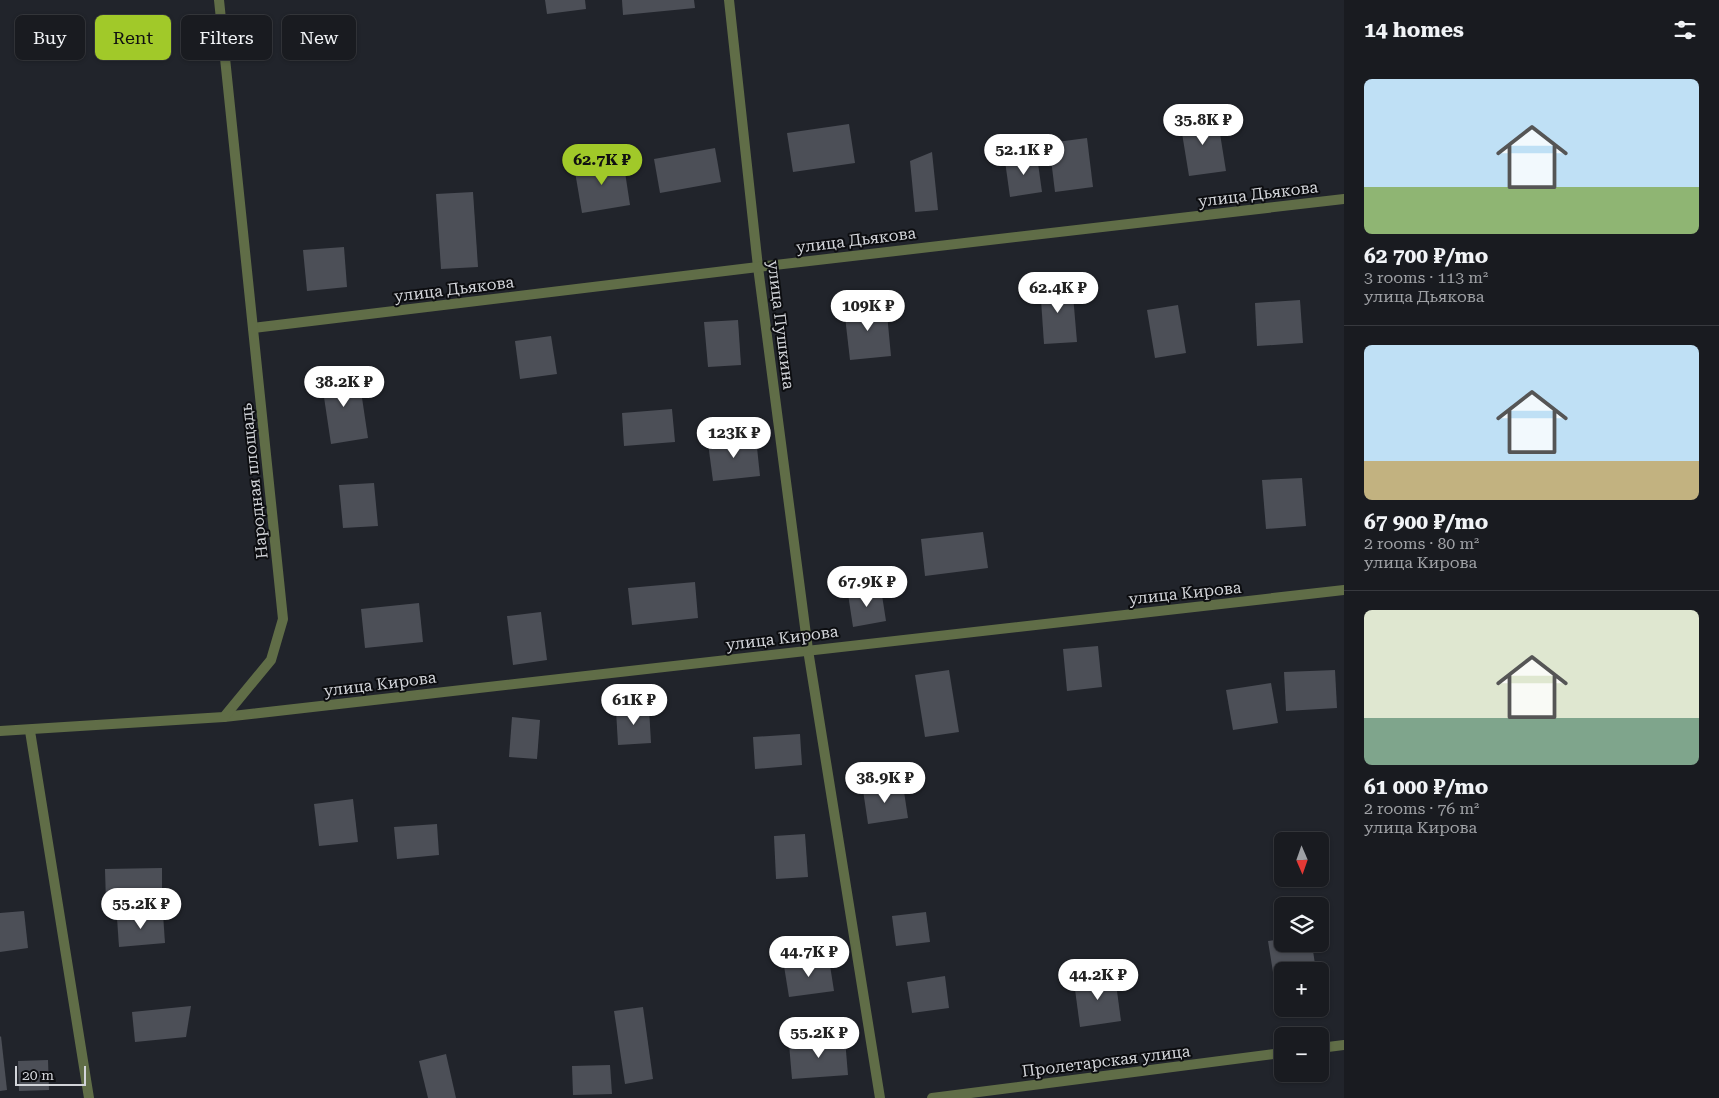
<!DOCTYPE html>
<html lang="en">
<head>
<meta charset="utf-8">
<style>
  :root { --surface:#191b20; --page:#222429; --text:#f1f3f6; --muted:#9fa1a5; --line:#37393e; --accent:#a1c929 }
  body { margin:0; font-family:"Roboto Serif",serif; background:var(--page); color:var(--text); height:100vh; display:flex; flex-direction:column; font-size:19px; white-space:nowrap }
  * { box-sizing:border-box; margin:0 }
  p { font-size:16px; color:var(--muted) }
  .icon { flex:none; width:28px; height:28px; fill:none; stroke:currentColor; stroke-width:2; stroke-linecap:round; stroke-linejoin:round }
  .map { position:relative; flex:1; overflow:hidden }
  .drawer { display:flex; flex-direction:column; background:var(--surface); width:375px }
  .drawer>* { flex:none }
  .guide { position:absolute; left:15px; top:15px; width:475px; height:45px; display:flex; gap:10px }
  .needle { width:32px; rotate:178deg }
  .buttons { position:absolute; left:1274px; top:832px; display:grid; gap:10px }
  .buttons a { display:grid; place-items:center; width:55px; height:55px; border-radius:8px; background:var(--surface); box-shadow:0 1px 4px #0004,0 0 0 1px var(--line); font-size:25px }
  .scale { position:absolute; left:15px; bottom:12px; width:71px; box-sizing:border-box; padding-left:5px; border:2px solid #d2d4d9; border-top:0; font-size:14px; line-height:18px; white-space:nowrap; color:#d2d4d9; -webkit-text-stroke:4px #0c0d10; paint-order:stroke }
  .price { position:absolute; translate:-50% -42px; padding:0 11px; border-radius:18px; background:#fff; color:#222; font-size:16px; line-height:32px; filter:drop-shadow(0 1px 2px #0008) }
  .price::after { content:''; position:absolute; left:50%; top:30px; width:15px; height:11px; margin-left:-8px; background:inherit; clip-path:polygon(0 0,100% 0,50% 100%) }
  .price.active { background:var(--accent); color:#111 }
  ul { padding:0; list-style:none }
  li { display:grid; align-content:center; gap:10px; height:265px; padding:0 20px }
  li+li { border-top:1px solid var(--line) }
  li span { display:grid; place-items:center; height:155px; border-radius:8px; color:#555 }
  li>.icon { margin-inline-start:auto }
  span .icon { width:90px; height:90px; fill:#fffc; stroke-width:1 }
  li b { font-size:21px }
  h2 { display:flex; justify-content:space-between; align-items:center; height:60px; padding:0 20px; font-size:21px }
  .tag { padding:0 18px; border-radius:8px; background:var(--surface); box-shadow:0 1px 4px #0004,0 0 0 1px var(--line); font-size:18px; line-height:45px }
  .tag.active { background:var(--accent); color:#111 }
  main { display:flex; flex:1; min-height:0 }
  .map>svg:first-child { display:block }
</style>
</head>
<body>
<main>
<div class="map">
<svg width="1344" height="1098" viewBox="0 0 1344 1098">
  <rect width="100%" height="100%" fill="#21242b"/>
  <g fill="#4c4f57">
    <path d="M545,0H585L586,9L547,14Z"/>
    <path d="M622,0H694L695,8L623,15Z"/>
    <path d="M1217,115L1226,171L1189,176L1180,121Z"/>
    <path d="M849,124L855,163L793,172L787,133Z"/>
    <path d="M1087,138L1093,187L1055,192L1049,143Z"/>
    <path d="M715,148L721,182L660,193L654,159Z"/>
    <path d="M932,152L938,210L915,212L910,161Z"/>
    <path d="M1037,156L1042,192L1010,197L1005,161Z"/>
    <path d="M623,159L630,205L582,213L574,166Z"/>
    <path d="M473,192L478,267L441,269L436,194Z"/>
    <path d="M344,247L347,287L307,291L303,250Z"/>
    <path d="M1072,283L1077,342L1044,344L1040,285Z"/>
    <path d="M1300,300L1303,343L1257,346L1255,303Z"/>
    <path d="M886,303L891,356L850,360L844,308Z"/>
    <path d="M1178,305L1186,353L1155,358L1147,310Z"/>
    <path d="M738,320L741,365L708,367L704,322Z"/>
    <path d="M551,336L557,374L520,379L515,341Z"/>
    <path d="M358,371L368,438L331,444L321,377Z"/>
    <path d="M672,409L675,442L624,446L622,413Z"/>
    <path d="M756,438L760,476L713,481L708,443Z"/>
    <path d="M1302,478L1306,526L1266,529L1262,480Z"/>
    <path d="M374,483L378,526L343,528L339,485Z"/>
    <path d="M983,532L988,568L925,576L921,539Z"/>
    <path d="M695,582L698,618L632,625L628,588Z"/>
    <path d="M881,589L886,621L853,627L848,594Z"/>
    <path d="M419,603L423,642L365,648L361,609Z"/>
    <path d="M541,612L547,660L513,665L507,616Z"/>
    <path d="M1098,646L1102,687L1067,691L1063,649Z"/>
    <path d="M949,670L959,732L925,737L915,675Z"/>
    <path d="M1335,670L1337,708L1286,711L1284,672Z"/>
    <path d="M1271,683L1278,723L1233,730L1226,690Z"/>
    <path d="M649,708L651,743L618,745L616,710Z"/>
    <path d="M512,717L540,720L537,759L509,757Z"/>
    <path d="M800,734L802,765L755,769L753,737Z"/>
    <path d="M903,785L908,818L868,824L863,790Z"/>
    <path d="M353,799L358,842L319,846L314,804Z"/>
    <path d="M437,824L439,855L397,859L394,827Z"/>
    <path d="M805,834L808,877L776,879L774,836Z"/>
    <path d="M162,868V902L106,903L105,869Z"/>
    <path d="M24,911L28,948L0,952V913Z"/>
    <path d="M926,912L930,942L896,946L892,916Z"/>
    <path d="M163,914L165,943L119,947L117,918Z"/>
    <path d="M1282,939V944H1312L1316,971H1282V996L1277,997L1268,941Z"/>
    <path d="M829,959L834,991L789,997L784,966Z"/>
    <path d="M945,976L949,1008L912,1013L907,982Z"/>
    <path d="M1115,976L1121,1021L1080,1027L1074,982Z"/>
    <path d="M191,1006L186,1037L135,1042L132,1012Z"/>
    <path d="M643,1007L653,1079L625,1084L614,1011Z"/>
    <path d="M1,1036L7,1090L0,1091V1037Z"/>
    <path d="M845,1039L848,1075L792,1079L789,1044Z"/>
    <path d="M446,1054L456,1098H428L419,1061Z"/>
    <path d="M48,1060L49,1090L19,1091L18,1061Z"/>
    <path d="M610,1065L612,1094L573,1095L572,1066Z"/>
  </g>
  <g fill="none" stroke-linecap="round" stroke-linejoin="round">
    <g stroke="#606d47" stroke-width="10">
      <path d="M729,0L758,267L808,650L880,1098"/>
      <path d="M253,328L758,267L1344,199"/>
      <path d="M224,717L1344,590"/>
      <path d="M0,731L224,717L271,660L283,619L219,0"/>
      <path d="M1320,1048L1344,1045"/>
      <path d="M932,1098L1282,1053"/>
    </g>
    <path stroke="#606d47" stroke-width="10" d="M30,731L89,1098"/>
  </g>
  <g text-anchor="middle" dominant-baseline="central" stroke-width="4" stroke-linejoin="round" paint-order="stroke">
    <g font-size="16" fill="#d2d4d9" stroke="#0c0d10">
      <text transform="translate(1258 194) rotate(-7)">улица Дьякова</text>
      <text transform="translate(856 240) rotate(-7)">улица Дьякова</text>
      <text transform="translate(454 289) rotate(-7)">улица Дьякова</text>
      <text transform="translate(781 325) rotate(83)">улица Пушкина</text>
      <text transform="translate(254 481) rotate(-96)">Народная площадь</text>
      <text transform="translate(1185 593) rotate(-6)">улица Кирова</text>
      <text transform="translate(782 638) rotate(-7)">улица Кирова</text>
      <text transform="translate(380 684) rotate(-7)">улица Кирова</text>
      <text transform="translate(1106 1061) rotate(-7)">Пролетарская улица</text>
    </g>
  </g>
</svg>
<div class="buttons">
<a><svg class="needle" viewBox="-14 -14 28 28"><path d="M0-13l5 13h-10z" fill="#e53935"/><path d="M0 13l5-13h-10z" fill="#9fa1a5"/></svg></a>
<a><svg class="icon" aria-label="layers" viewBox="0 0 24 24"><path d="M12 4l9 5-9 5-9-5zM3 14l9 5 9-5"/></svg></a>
<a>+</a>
<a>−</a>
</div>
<div class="scale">20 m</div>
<b class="price" style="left:1203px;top:146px">35.8K ₽</b>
<b class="price" style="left:1024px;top:176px">52.1K ₽</b>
<b class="price active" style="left:602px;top:186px">62.7K ₽</b>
<b class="price" style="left:1058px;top:314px">62.4K ₽</b>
<b class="price" style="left:868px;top:332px">109K ₽</b>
<b class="price" style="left:344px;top:408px">38.2K ₽</b>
<b class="price" style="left:734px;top:459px">123K ₽</b>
<b class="price" style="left:867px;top:608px">67.9K ₽</b>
<b class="price" style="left:634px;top:726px">61K ₽</b>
<b class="price" style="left:885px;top:804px">38.9K ₽</b>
<b class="price" style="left:141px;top:930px">55.2K ₽</b>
<b class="price" style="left:809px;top:978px">44.7K ₽</b>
<b class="price" style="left:1098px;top:1001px">44.2K ₽</b>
<b class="price" style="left:819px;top:1059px">55.2K ₽</b>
<div class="guide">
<a class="tag">Buy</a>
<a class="tag active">Rent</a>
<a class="tag">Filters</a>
<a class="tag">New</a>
</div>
</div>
<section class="drawer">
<h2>14 homes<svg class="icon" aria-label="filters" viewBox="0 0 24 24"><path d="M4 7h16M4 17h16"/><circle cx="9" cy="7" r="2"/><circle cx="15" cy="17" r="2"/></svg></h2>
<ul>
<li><span style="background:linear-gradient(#bfe0f5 70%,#8fb573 0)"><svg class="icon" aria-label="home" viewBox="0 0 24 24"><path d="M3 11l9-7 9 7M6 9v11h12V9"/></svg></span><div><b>62 700 ₽/mo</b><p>3 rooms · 113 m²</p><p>улица Дьякова</p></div></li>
<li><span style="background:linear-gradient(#bfe0f5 75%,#c2b280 0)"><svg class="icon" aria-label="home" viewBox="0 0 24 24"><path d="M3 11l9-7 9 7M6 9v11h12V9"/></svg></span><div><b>67 900 ₽/mo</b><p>2 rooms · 80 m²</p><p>улица Кирова</p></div></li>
<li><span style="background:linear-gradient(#dfe7d0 70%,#7fa58c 0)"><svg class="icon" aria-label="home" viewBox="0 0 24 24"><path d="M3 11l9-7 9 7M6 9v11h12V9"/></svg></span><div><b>61 000 ₽/mo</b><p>2 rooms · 76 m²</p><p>улица Кирова</p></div></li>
</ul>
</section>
</main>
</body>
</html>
